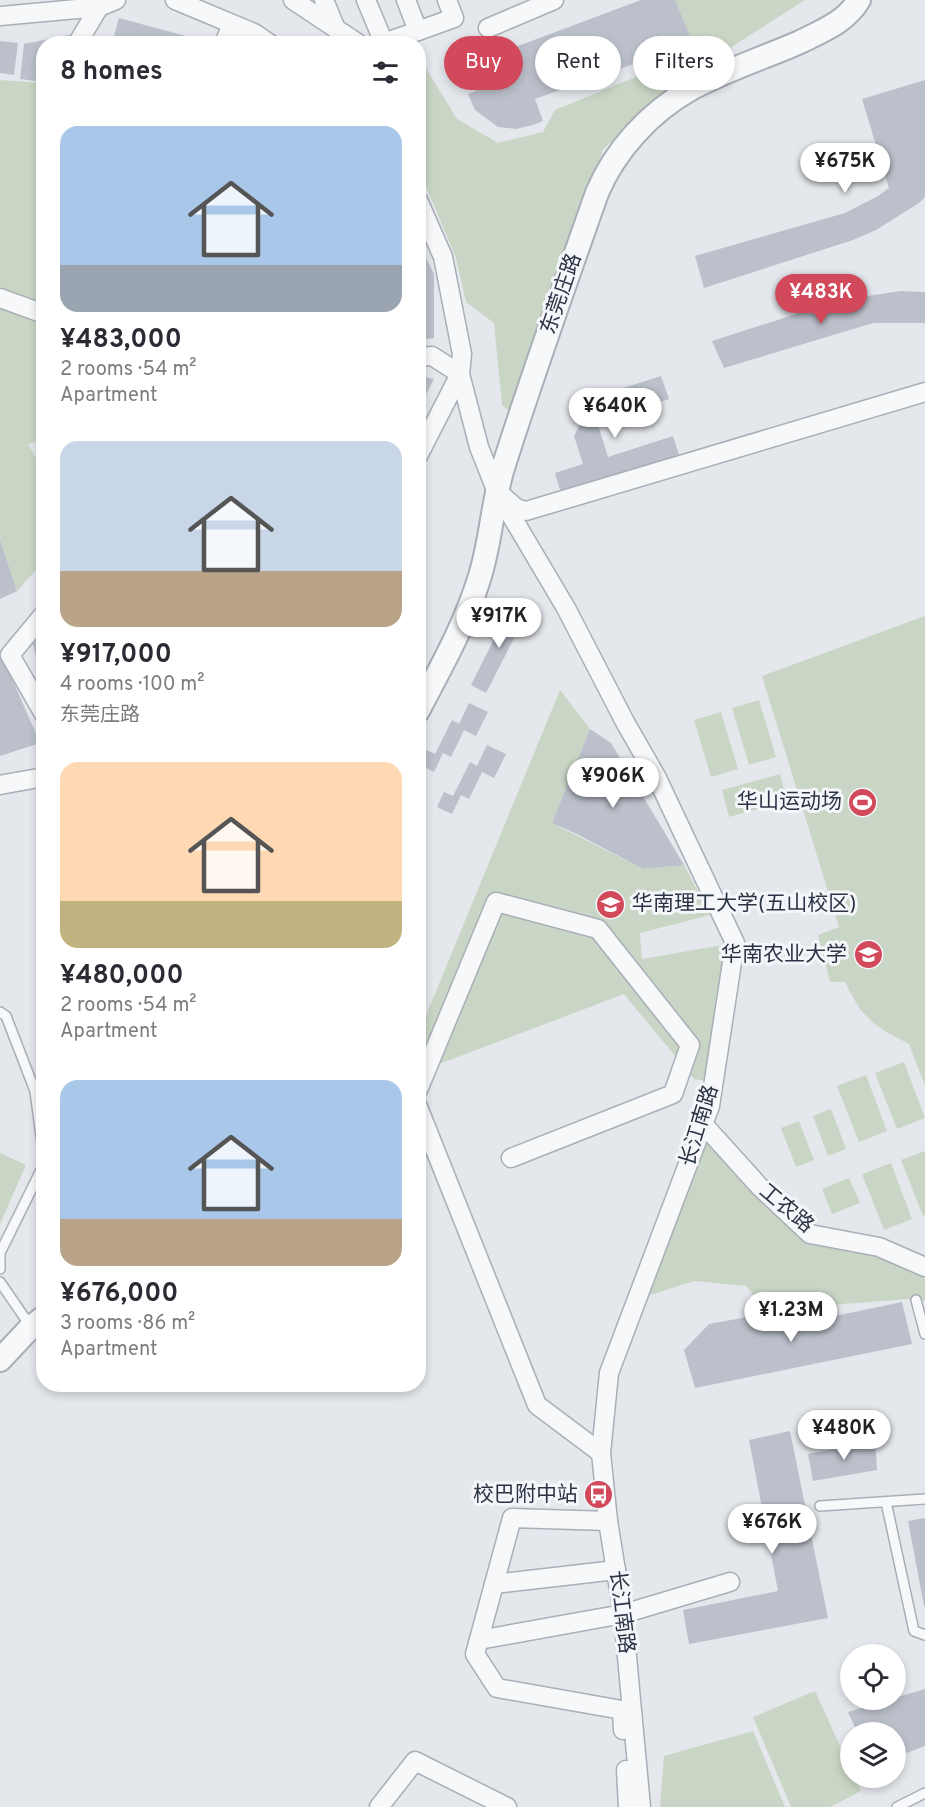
<!DOCTYPE html>
<html lang="en">
<head>
<meta charset="utf-8">
<style>
  :root { --surface:#fff; --page:#f2f2f3; --text:#2b2b33; --muted:#7c7c81; --accent:#d1495b }
  body { margin:0; font-family:Overpass,"Noto Sans SC",sans-serif; background:var(--page); color:var(--text); height:100vh; display:flex; flex-direction:column; font-size:22px; white-space:nowrap }
  * { box-sizing:border-box; margin:0 }
  p { font-size:20px; color:var(--muted) }
  .icon { flex:none; width:33px; height:33px; fill:none; stroke:currentColor; stroke-width:2; stroke-linecap:round; stroke-linejoin:round }
  .map { position:relative; flex:1; overflow:hidden }
  .details { position:absolute; left:36px; top:36px; width:390px; height:1356px; display:flex; flex-direction:column; background:var(--surface); border-radius:24px; box-shadow:0 3px 9px #0003 }
  .details>* { flex:none }
  .banner { position:absolute; left:444px; top:36px; width:390px; height:54px; display:flex; gap:12px }
  .fabs { position:absolute; left:840px; top:1644px; display:grid; gap:12px }
  .fabs a { display:grid; place-items:center; width:66px; height:66px; border-radius:50%; background:var(--surface); box-shadow:0 3px 9px #0003; font-size:30px }
  .price { position:absolute; translate:-50% -51px; padding:0 14px; border-radius:21px; background:#fff; color:#222; font-size:20px; line-height:39px; filter:drop-shadow(0 2px 3px #0008) }
  .price::after { content:''; position:absolute; left:50%; top:36px; width:18px; height:14px; margin-left:-9px; background:inherit; clip-path:polygon(0 0,100% 0,50% 100%) }
  .price.current { background:var(--accent); color:#fff }
  ul { padding:0; list-style:none }
  li { display:grid; align-content:center; gap:12px; height:318px; padding:0 24px }
  li span { display:grid; place-items:center; height:186px; border-radius:18px; color:#555 }
  li>.icon { margin-inline-start:auto }
  span .icon { width:108px; height:108px; fill:#fffc; stroke-width:1 }
  li b { font-size:26px }
  h2 { display:flex; justify-content:space-between; align-items:center; height:72px; padding:0 24px; font-size:26px }
  .chip { padding:0 21px; border-radius:27px; background:var(--surface); box-shadow:0 3px 9px #0003; font-size:21px; line-height:54px }
  .chip.current { background:var(--accent); color:#fff }
  .map>svg:first-child { display:block }
</style>
</head>
<body>
<div class="map">
<svg width="925" height="1807" viewBox="0 0 925 1807">
  <rect width="100%" height="100%" fill="#e4e7ec"/>
  <g fill="#c9d6c5">
    <path d="M675,0H805L703,65L603,149L519,421L502,405L494,323L466,302L456,258L423,179L419,174V64L422,62L457,119L498,143L543,132L555,110L653,70L665,52L693,43Z"/>
    <path d="M0,80L43,83V313L0,294Z"/>
    <path d="M0,298L43,314V439L28,444L43,471V562L17,591L0,538Z"/>
    <path d="M925,616V1086L909,1044C872,1025 864,1020 845,982H830L818,935L839,927L762,676Z"/>
    <path d="M560,690L590,729L552,823L643,869L684,865L710,915L640,933L642,959L735,943L714,1082L694,1079L624,994L426,1069L419,1060L418,1035Z"/>
    <path d="M759,700L776,757L749,765L732,708Z"/>
    <path d="M721,712L738,769L711,777L694,720Z"/>
    <path d="M780,774L787,801L729,817L722,790Z"/>
    <path d="M904,1062L925,1118L897,1129L875,1073Z"/>
    <path d="M866,1075L887,1131L859,1142L837,1086Z"/>
    <path d="M831,1109L846,1149L828,1156L813,1116Z"/>
    <path d="M799,1121L814,1160L796,1167L781,1128Z"/>
    <path d="M704,1125L810,1234L925,1267V1301L907,1299L792,1308L769,1313L746,1286L694,1281L638,1299Z"/>
    <path d="M925,1151V1215L923,1216L901,1160Z"/>
    <path d="M0,1153L26,1165L0,1224Z"/>
    <path d="M891,1163L912,1219L884,1230L862,1174Z"/>
    <path d="M849,1178L860,1203L832,1214L822,1189Z"/>
    <path d="M815,1691L850,1768V1778H855L861,1791L830,1807H791L753,1717Z"/>
    <path d="M753,1731L785,1807H660L664,1756Z"/>
  </g>
  <g fill="#bbc0ca">
    <path d="M641,0H675L693,43L535,99L543,121L533,125L516,129L498,127L475,110L468,94L519,72L510,49Z"/>
    <path d="M119,18L212,43V44H112Z"/>
    <path d="M74,34L71,44H44V82L20,79L24,44Z"/>
    <path d="M0,41L18,43L14,75L0,73Z"/>
    <path d="M925,80V197L919,203L876,230L853,240L704,288L695,256L845,213L878,196L889,188L862,99Z"/>
    <path d="M418,241L434,274V338L418,340Z"/>
    <path d="M901,291L925,292V323H873L724,368L712,341L840,300Z"/>
    <path d="M418,375L434,379L418,410Z"/>
    <path d="M661,376L669,399L597,422L608,457L673,436L680,458L562,497L555,473L583,464L574,436L582,420L576,403Z"/>
    <path d="M0,539L17,591L0,599Z"/>
    <path d="M511,605L527,613L486,693L471,685Z"/>
    <path d="M44,627V686H43L32,640Z"/>
    <path d="M0,651L40,743L0,756Z"/>
    <path d="M469,703L488,712L476,736L464,730L451,757L443,753L434,772L419,764L426,750L435,754L452,720L459,724Z"/>
    <path d="M590,729L611,743L684,865L643,869L577,834L552,823Z"/>
    <path d="M487,745L506,754L494,778L482,772L469,799L461,795L452,814L437,807L444,792L453,796L470,762L477,766Z"/>
    <path d="M902,1302L912,1344L695,1388L684,1350L709,1324L769,1313L773,1329Z"/>
    <path d="M790,1431L828,1618L689,1644L683,1610L778,1591L749,1440Z"/>
    <path d="M875,1441L877,1470L813,1481L808,1454Z"/>
    <path d="M925,1518V1606H924L908,1521Z"/>
    <path d="M925,1689V1746L896,1757V1732H857L848,1712Z"/>
  </g>
  <g fill="none" stroke-linecap="round" stroke-linejoin="round">
    <defs>
      <g id="service">
        <path d="M0,1012L6,1016L35,1091L44,1159"/>
        <path d="M0,1269V1253L44,1164"/>
        <path d="M0,1282L31,1327"/>
        <path d="M916,1300L925,1334"/>
        <path d="M886,1502L914,1631L925,1635"/>
        <path d="M820,1506L925,1499"/>
        <path d="M897,1807L925,1793"/>
      </g>
      <g id="minor">
        <path d="M175,0L254,33L270,44"/>
        <path d="M293,0L359,44"/>
        <path d="M324,0L336,29"/>
        <path d="M366,0L384,43L454,18L447,0"/>
        <path d="M406,0L418,31"/>
        <path d="M0,16L99,7L116,0"/>
        <path d="M488,28L554,0"/>
        <path d="M77,44L99,7"/>
        <path d="M224,44L232,24"/>
        <path d="M418,200L443,257L462,354L460,374L479,447L496,490L516,508L526,511L925,392"/>
        <path d="M0,298L44,314"/>
        <path d="M418,357L432,356L460,374L418,456"/>
        <path d="M496,490L566,608L625,722L657,778L735,943L710,1106L609,1373L601,1453L608,1521L623,1614L641,1807"/>
        <path d="M44,614L10,655L44,714"/>
        <path d="M0,785L44,777"/>
        <path d="M418,1090L496,902L598,929L690,1045L673,1094L511,1158"/>
        <path d="M418,1107L537,1405L601,1453"/>
        <path d="M704,1125L759,1186L810,1234L879,1247L925,1267"/>
        <path d="M608,1521L512,1518L475,1654L497,1688L622,1710L623,1730"/>
        <path d="M494,1584L616,1570"/>
        <path d="M479,1640L623,1614L730,1582"/>
        <path d="M626,1770L628,1807"/>
        <path d="M379,1807L415,1761L507,1807"/>
      </g>
      <g id="tertiary">
        <path d="M418,711C440,669 465,625 479,579C491,543 492,504 503,468C532,376 565,284 597,193C615,150 650,112 691,89C725,70 764,58 800,42C822,31 846,22 859,0"/>
        <path d="M0,1360L31,1327L44,1317"/>
      </g>
    </defs>
    <use href="#service" stroke="#a9aeb7" stroke-width="12"/>
    <use href="#minor" stroke="#a9aeb7" stroke-width="21"/>
    <use href="#tertiary" stroke="#a9aeb7" stroke-width="26"/>
    <use href="#service" stroke="#f7f8fa" stroke-width="9"/>
    <use href="#minor" stroke="#f7f8fa" stroke-width="18"/>
    <use href="#tertiary" stroke="#f7f8fa" stroke-width="22"/>
  </g>
  <defs>
    <symbol id="stadium-disc" viewBox="-11 -11 22 22"><circle r="9.5" fill="#d1495b" stroke="#f4f6f9"/><path d="M0-5a6.5 5 0 1 0 0 10a6.5 5 0 1 0 0-10ZM-3.5-1.8h7v3.6h-7Z" fill="#fff"/></symbol>
    <symbol id="university-disc" viewBox="-11 -11 22 22"><circle r="9.5" fill="#d1495b" stroke="#f4f6f9"/><path d="M0-5L7-2L0 1L-7-2ZM-4 1L0 2.5L4 1V4Q0 6-4 4Z" fill="#fff"/></symbol>
    <symbol id="bus-disc" viewBox="-11 -11 22 22"><circle r="9.5" fill="#d1495b" stroke="#f4f6f9"/><path d="M-5-6H5V4H4V6H2V4H-2V6H-4V4H-5ZM-3.5-4V0h7V-4ZM-3.5 1.2v1.5H-2V1.2ZM2 1.2v1.5H3.5V1.2Z" fill="#fff"/></symbol>
  </defs>
  <g fill-rule="evenodd">
    <use href="#stadium-disc" x="846" y="786" width="33" height="33"/>
    <use href="#university-disc" x="594" y="888" width="33" height="33"/>
    <use href="#university-disc" x="852" y="938" width="33" height="33"/>
    <use href="#bus-disc" x="582" y="1478" width="33" height="33"/>
  </g>
  <g text-anchor="middle" dominant-baseline="central" stroke-width="6" stroke-linejoin="round" paint-order="stroke">
    <g font-size="21" fill="#2b3445" stroke="#f4f6f9">
      <text transform="translate(562 294) rotate(-71)">东莞庄路</text>
      <text transform="translate(700 1126) rotate(-73)">长江南路</text>
      <text transform="translate(786 1209) rotate(40)">工农路</text>
      <text transform="translate(621 1612) rotate(83)">长江南路</text>
    </g>
    <g font-size="21" fill="#2b3445" stroke="#f4f6f9" text-anchor="end">
      <text x="842" y="802">华山运动场</text>
      <text x="632" y="904" text-anchor="start">华南理工大学(五山校区)</text>
      <text x="847" y="955">华南农业大学</text>
      <text x="578" y="1495">校巴附中站</text>
    </g>
  </g>
</svg>
<div class="fabs">
<a><svg class="icon" aria-label="locate" viewBox="0 0 24 24"><circle cx="12" cy="12" r="6"/><path d="M12 2v4M12 18v4M2 12h4M18 12h4"/></svg></a>
<a><svg class="icon" aria-label="layers" viewBox="0 0 24 24"><path d="M12 4l9 5-9 5-9-5zM3 14l9 5 9-5"/></svg></a>
</div>
<b class="price" style="left:845px;top:194px">¥675K</b>
<b class="price current" style="left:821px;top:325px">¥483K</b>
<b class="price" style="left:615px;top:439px">¥640K</b>
<b class="price" style="left:499px;top:649px">¥917K</b>
<b class="price" style="left:613px;top:809px">¥906K</b>
<b class="price" style="left:791px;top:1343px">¥1.23M</b>
<b class="price" style="left:844px;top:1461px">¥480K</b>
<b class="price" style="left:772px;top:1555px">¥676K</b>
<div class="banner">
<a class="chip current">Buy</a>
<a class="chip">Rent</a>
<a class="chip">Filters</a>
</div>
<section class="details">
<h2>8 homes<svg class="icon" aria-label="filters" viewBox="0 0 24 24"><path d="M4 7h16M4 17h16"/><circle cx="9" cy="7" r="2"/><circle cx="15" cy="17" r="2"/></svg></h2>
<ul>
<li><span style="background:linear-gradient(#a9c7e8 75%,#9aa5b1 0)"><svg class="icon" aria-label="home" viewBox="0 0 24 24"><path d="M3 11l9-7 9 7M6 9v11h12V9"/></svg></span><div><b>¥483,000</b><p>2 rooms · 54 m²</p><p>Apartment</p></div></li>
<li><span style="background:linear-gradient(#c9d6e8 70%,#b9a48a 0)"><svg class="icon" aria-label="home" viewBox="0 0 24 24"><path d="M3 11l9-7 9 7M6 9v11h12V9"/></svg></span><div><b>¥917,000</b><p>4 rooms · 100 m²</p><p>东莞庄路</p></div></li>
<li><span style="background:linear-gradient(#ffd9b3 75%,#c2b280 0)"><svg class="icon" aria-label="home" viewBox="0 0 24 24"><path d="M3 11l9-7 9 7M6 9v11h12V9"/></svg></span><div><b>¥480,000</b><p>2 rooms · 54 m²</p><p>Apartment</p></div></li>
<li><span style="background:linear-gradient(#a9c7e8 75%,#b9a48a 0)"><svg class="icon" aria-label="home" viewBox="0 0 24 24"><path d="M3 11l9-7 9 7M6 9v11h12V9"/></svg></span><div><b>¥676,000</b><p>3 rooms · 86 m²</p><p>Apartment</p></div></li>
</ul>
</section>
</div>
</body>
</html>
